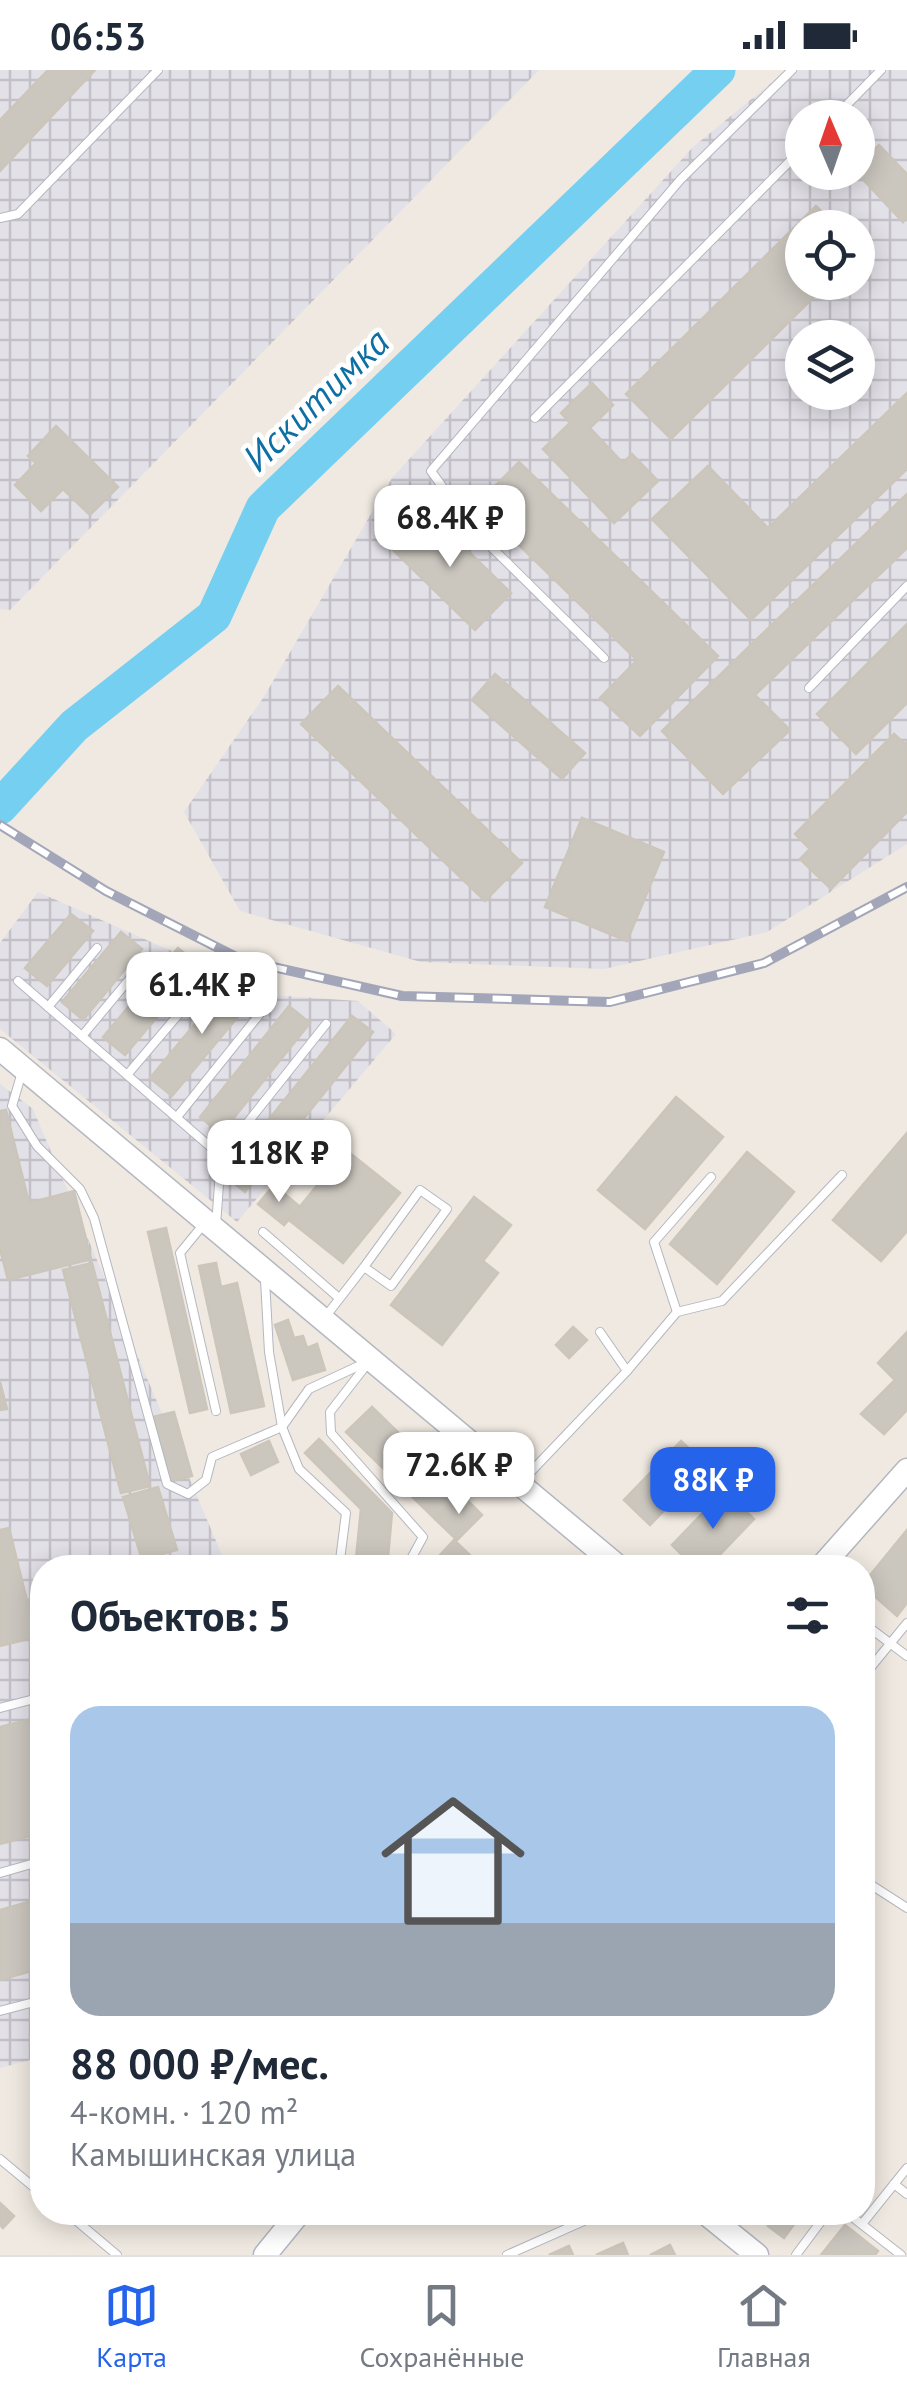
<!DOCTYPE html>
<html lang="ru">
<head>
<meta charset="utf-8">
<style>
  :root { --surface:#fff; --page:#f2f2f3; --text:#1f2937; --muted:#747a83; --line:#e0e1e3; --accent:#2563eb }
  body { margin:0; font-family:"PT Sans",sans-serif; background:var(--page); color:var(--text); height:100vh; display:flex; flex-direction:column; font-size:38px; white-space:nowrap }
  * { box-sizing:border-box; margin:0 }
  p { font-size:32px; color:var(--muted) }
  .icon { flex:none; width:55px; height:55px; fill:none; stroke:currentColor; stroke-width:2; stroke-linecap:round; stroke-linejoin:round }
  .map { position:relative; flex:1; overflow:hidden }
  .drawer { position:absolute; left:30px; top:1485px; width:845px; height:670px; display:flex; flex-direction:column; background:var(--surface); border-radius:40px; box-shadow:0 5px 25px #0003 }
  .drawer>* { flex:none }
  .needle { width:65px; rotate:358deg }
  .fabs { position:absolute; left:785px; top:30px; display:grid; gap:20px }
  .fabs a { display:grid; place-items:center; width:90px; height:90px; border-radius:50%; background:var(--surface); box-shadow:0 5px 25px #0003; font-size:50px }
  .price { position:absolute; translate:-50% -85px; padding:0 22px; border-radius:20px; background:#fff; color:#222; font-size:32px; line-height:65px; filter:drop-shadow(0 2px 5px #0008) }
  .price::after { content:''; position:absolute; left:50%; top:60px; width:30px; height:22px; margin-left:-15px; background:inherit; clip-path:polygon(0 0,100% 0,50% 100%) }
  .price.active { background:var(--accent); color:#fff }
  ul { padding:0; list-style:none }
  li { display:grid; align-content:center; gap:20px; height:530px; padding:0 40px }
  li+li { border-top:2px solid var(--line) }
  li span { display:grid; place-items:center; height:310px; border-radius:30px; color:#555 }
  li>.icon { margin-inline-start:auto }
  span .icon { width:180px; height:180px; fill:#fffc; stroke-width:1 }
  li b { font-size:42px }
  h2 { display:flex; justify-content:space-between; align-items:center; height:120px; padding:0 40px; font-size:42px }
  .status { display:flex; justify-content:space-between; align-items:center; height:70px; padding:0 50px; background:var(--surface); direction:ltr }
  .status svg { height:28px; fill:currentColor }
  .tabs { display:flex; justify-content:space-around; align-items:center; height:140px; border-top:2px solid var(--line); background:var(--surface); font-size:28px; color:var(--muted) }
  .tabs a { display:grid; justify-items:center; gap:5px }
  .tabs .active { color:var(--accent) }
  .map>svg:first-child { display:block }
</style>
</head>
<body>
<div class="status"><b>06:53</b><svg viewBox="0 0 49 12"><path d="M0 12V9h3v3zM5 12V6h3v6zM10 12V3h3v9zM15 12V0h3v12zM26 1h20v11H26zM47 4h2v5h-2z"/></svg></div>
<div class="map">
<svg width="907" height="2185" viewBox="0 0 907 2185">
  <defs>
    <pattern id="industrial-grid" width="8" height="8" patternUnits="userSpaceOnUse" patternTransform="scale(2.5)"><rect width="8" height="8" fill="#e3e1e8"/><path d="M0 4h8M4 0v8" fill="none" stroke="#c3c1c7"/></pattern>
  </defs>
  <rect width="100%" height="100%" fill="#efe9e1"/>
  <g fill="url(#industrial-grid)" fill-rule="evenodd">
    <path d="M0,0H539L10,540L0,539Z"/>
    <path d="M787,0H907V774L767,862L604,899L421,892L240,841L184,742L265,625L392,408L693,77ZM802,48H858V102H802ZM802,158H858V212H802ZM802,268H858V322H802Z"/>
    <path d="M38,822L271,925L358,931L396,964L237,1152L0,959V873Z"/>
    <path d="M0,1014L33,1039L227,1497L42,1498V1987L0,1998Z"/>
  </g>
  <g fill="none" stroke-linecap="round" stroke-linejoin="round">
    <path stroke="#75cff0" stroke-width="35" d="M0,737L74,656L214,546L263,438L718,0"/>
  </g>
  <g fill="#cbc7bf" stroke="#cbc5ba" stroke-width="2.5">
    <path d="M48,0H95L0,101V50Z"/>
    <path d="M879,75L907,104V147L903,152L856,102L858,96Z"/>
    <path d="M816,136L838,158H802V212H829L671,369L626,324Z"/>
    <path d="M592,313L613,335L590,358L623,393L632,384L658,411L614,453L543,379L570,353L561,343Z"/>
    <path d="M907,323V399L751,550L652,449L708,396L768,458Z"/>
    <path d="M56,356L118,417L90,445L63,419L41,441L15,415L36,393L28,386Z"/>
    <path d="M519,392L718,586L640,666L600,628L637,590L477,434Z"/>
    <path d="M907,424V478L755,625L790,660L723,724L662,661Z"/>
    <path d="M426,440L511,523L475,560L390,477Z"/>
    <path d="M907,554V633L856,684L817,644Z"/>
    <path d="M495,604L585,683L562,709L472,630Z"/>
    <path d="M338,616L522,793L485,831L301,654Z"/>
    <path d="M894,664L905,674L907,672V742L831,819L800,789L810,779L795,764Z"/>
    <path d="M582,748L664,782L627,871L545,837Z"/>
    <path d="M71,844L93,861L47,916L25,898Z"/>
    <path d="M121,862L142,879L83,950L62,932Z"/>
    <path d="M178,878L200,896L125,985L103,967Z"/>
    <path d="M233,908L255,926L172,1026L150,1008Z"/>
    <path d="M289,936L310,953L221,1064L200,1047Z"/>
    <path d="M352,946L373,962L245,1122L224,1105Z"/>
    <path d="M676,1027L723,1067L645,1159L598,1120Z"/>
    <path d="M6,1040L29,1133L74,1121L91,1189L8,1210L0,1179V1041Z"/>
    <path d="M907,1063V1161L881,1191L833,1150Z"/>
    <path d="M346,1080L400,1123L343,1193L289,1150Z"/>
    <path d="M747,1082L794,1122L717,1214L670,1174Z"/>
    <path d="M274,1115L300,1137L284,1155L258,1134Z"/>
    <path d="M474,1127L511,1155L483,1191L498,1203L442,1275L391,1235Z"/>
    <path d="M166,1158L207,1339L190,1343L148,1162Z"/>
    <path d="M92,1193L150,1416L121,1423L63,1200Z"/>
    <path d="M216,1193L221,1217L237,1213L264,1336L231,1343L199,1196Z"/>
    <path d="M288,1250L294,1268L303,1266L307,1278L317,1274L325,1300L293,1310L275,1255Z"/>
    <path d="M573,1257L587,1270L569,1288L556,1275Z"/>
    <path d="M907,1262V1340L884,1364L861,1344L895,1310L878,1293Z"/>
    <path d="M0,1312L7,1339L0,1340Z"/>
    <path d="M372,1337L460,1423L435,1449L346,1362Z"/>
    <path d="M174,1342L192,1406L170,1412L153,1347Z"/>
    <path d="M319,1369L392,1443L387,1498H355L361,1439L305,1383Z"/>
    <path d="M269,1371L278,1392L251,1405L241,1384Z"/>
    <path d="M681,1371L707,1396L650,1455L624,1430Z"/>
    <path d="M158,1417L177,1480L142,1490L123,1427Z"/>
    <path d="M724,1421L754,1449L707,1498H695L672,1475Z"/>
    <path d="M461,1424L482,1445L457,1470L436,1450Z"/>
    <path d="M9,1458L36,1567L0,1576V1460Z"/>
    <path d="M907,1460V1533L897,1546L862,1515Z"/>
    <path d="M454,1470L479,1494L476,1498H428Z"/>
    <path d="M42,1646V1763L0,1774V1657Z"/>
    <path d="M42,1828V1898L0,1910V1840Z"/>
    <path d="M0,2133L14,2146L3,2158L0,2155Z"/>
    <path d="M758,2142H803L784,2168L768,2156L771,2152Z"/>
    <path d="M845,2155L878,2181L875,2185H821Z"/>
    <path d="M623,2173L628,2185H596Z"/>
    <path d="M670,2175L675,2185H650Z"/>
    <path d="M569,2176L573,2185H549Z"/>
  </g>
  <g fill="none" stroke-linecap="round" stroke-linejoin="round">
    <defs>
      <g id="lane">
        <path d="M834,48L881,0"/>
        <path d="M0,148L18,144L158,0"/>
        <path d="M535,348L802,79"/>
        <path d="M604,588L473,459L431,401L681,109L792,0"/>
        <path d="M809,618L907,516"/>
        <path d="M18,911L221,1086L216,1156"/>
        <path d="M48,937L97,878"/>
        <path d="M82,966L138,899"/>
        <path d="M22,1002L12,1036L37,1076L80,1119L94,1148L167,1414L188,1424L206,1410L212,1387L282,1357L269,1282L265,1210"/>
        <path d="M127,1005L200,919"/>
        <path d="M177,1047L259,945"/>
        <path d="M221,1086L326,954"/>
        <path d="M203,1155L180,1183L216,1341"/>
        <path d="M263,1162L339,1228"/>
        <path d="M677,1242L654,1172L711,1107"/>
        <path d="M326,1246L364,1197L391,1216L447,1139L420,1120L364,1197"/>
        <path d="M600,1262L627,1301"/>
        <path d="M368,1293L330,1342L331,1363L423,1467L406,1498"/>
        <path d="M522,1411L627,1301L677,1242L722,1231L842,1105"/>
        <path d="M339,1498L346,1443L299,1399L282,1357L309,1319L367,1292"/>
        <path d="M862,1552L907,1586"/>
        <path d="M862,1608L907,1553"/>
        <path d="M0,1638L42,1627"/>
        <path d="M0,1803L42,1791"/>
        <path d="M862,1809L907,1838"/>
        <path d="M0,1941L42,1930"/>
        <path d="M0,2089L42,2124"/>
        <path d="M894,2114L907,2124"/>
        <path d="M66,2142L117,2185"/>
        <path d="M846,2142L901,2185"/>
        <path d="M862,2154L907,2098"/>
        <path d="M507,2185L604,2142"/>
        <path d="M796,2185L828,2142"/>
      </g>
      <g id="secondary">
        <path d="M0,979L620,1498"/>
        <path d="M820,1498L907,1400"/>
        <path d="M704,2142L757,2185"/>
        <path d="M265,2185L300,2142"/>
      </g>
    </defs>
    <use href="#lane" stroke="#b4b7c1" stroke-width="10"/>
    <use href="#secondary" stroke="#b4b7c1" stroke-width="25"/>
    <use href="#lane" stroke="#fff" stroke-width="8"/>
    <use href="#secondary" stroke="#fff" stroke-width="22"/>
    <defs>
      <path id="rail" d="M0,755L106,821L242,890L402,926L610,932L764,893L907,817"/>
    </defs>
    <use href="#rail" stroke="#a3a6b8" stroke-width="10"/>
    <use href="#rail" stroke="#fff" stroke-width="6" stroke-dasharray="19" stroke-linecap="butt"/>
  </g>
  <g text-anchor="middle" dominant-baseline="central" stroke-width="9" stroke-linejoin="round" paint-order="stroke">
    <g font-size="38" font-style="italic" fill="#0d6fa3" stroke="#fff">
      <text transform="translate(315 329) rotate(-44)">Искитимка</text>
    </g>
  </g>
</svg>
<div class="fabs">
<a><svg class="needle" viewBox="-14 -14 28 28"><path d="M0-13l5 13h-10z" fill="#e53935"/><path d="M0 13l5-13h-10z" fill="#747a83"/></svg></a>
<a><svg class="icon" aria-label="locate" viewBox="0 0 24 24"><circle cx="12" cy="12" r="6"/><path d="M12 2v4M12 18v4M2 12h4M18 12h4"/></svg></a>
<a><svg class="icon" aria-label="layers" viewBox="0 0 24 24"><path d="M12 4l9 5-9 5-9-5zM3 14l9 5 9-5"/></svg></a>
</div>
<b class="price" style="left:450px;top:500px">68.4K ₽</b>
<b class="price" style="left:202px;top:967px">61.4K ₽</b>
<b class="price" style="left:279px;top:1135px">118K ₽</b>
<b class="price" style="left:459px;top:1447px">72.6K ₽</b>
<b class="price active" style="left:713px;top:1462px">88K ₽</b>
<section class="drawer">
<h2>Объектов: 5<svg class="icon" aria-label="filters" viewBox="0 0 24 24"><path d="M4 7h16M4 17h16"/><circle cx="9" cy="7" r="2"/><circle cx="15" cy="17" r="2"/></svg></h2>
<ul>
<li><span style="background:linear-gradient(#a9c7e8 70%,#9aa5b1 0)"><svg class="icon" aria-label="home" viewBox="0 0 24 24"><path d="M3 11l9-7 9 7M6 9v11h12V9"/></svg></span><div><b>88 000 ₽/мес.</b><p>4-комн. · 120 m²</p><p>Камышинская улица</p></div></li>
</ul>
</section>
</div>
<nav class="tabs">
<a class="active"><svg class="icon" aria-label="map" viewBox="0 0 24 24"><path d="M3 6l6-2 6 2 6-2v14l-6 2-6-2-6 2zM9 4v14M15 6v14"/></svg>Карта</a>
<a><svg class="icon" aria-label="saved" viewBox="0 0 24 24"><path d="M7 4h10v16l-5-4-5 4z"/></svg>Сохранённые</a>
<a><svg class="icon" aria-label="home" viewBox="0 0 24 24"><path d="M3 11l9-7 9 7M6 9v11h12V9"/></svg>Главная</a>
</nav>
</body>
</html>
